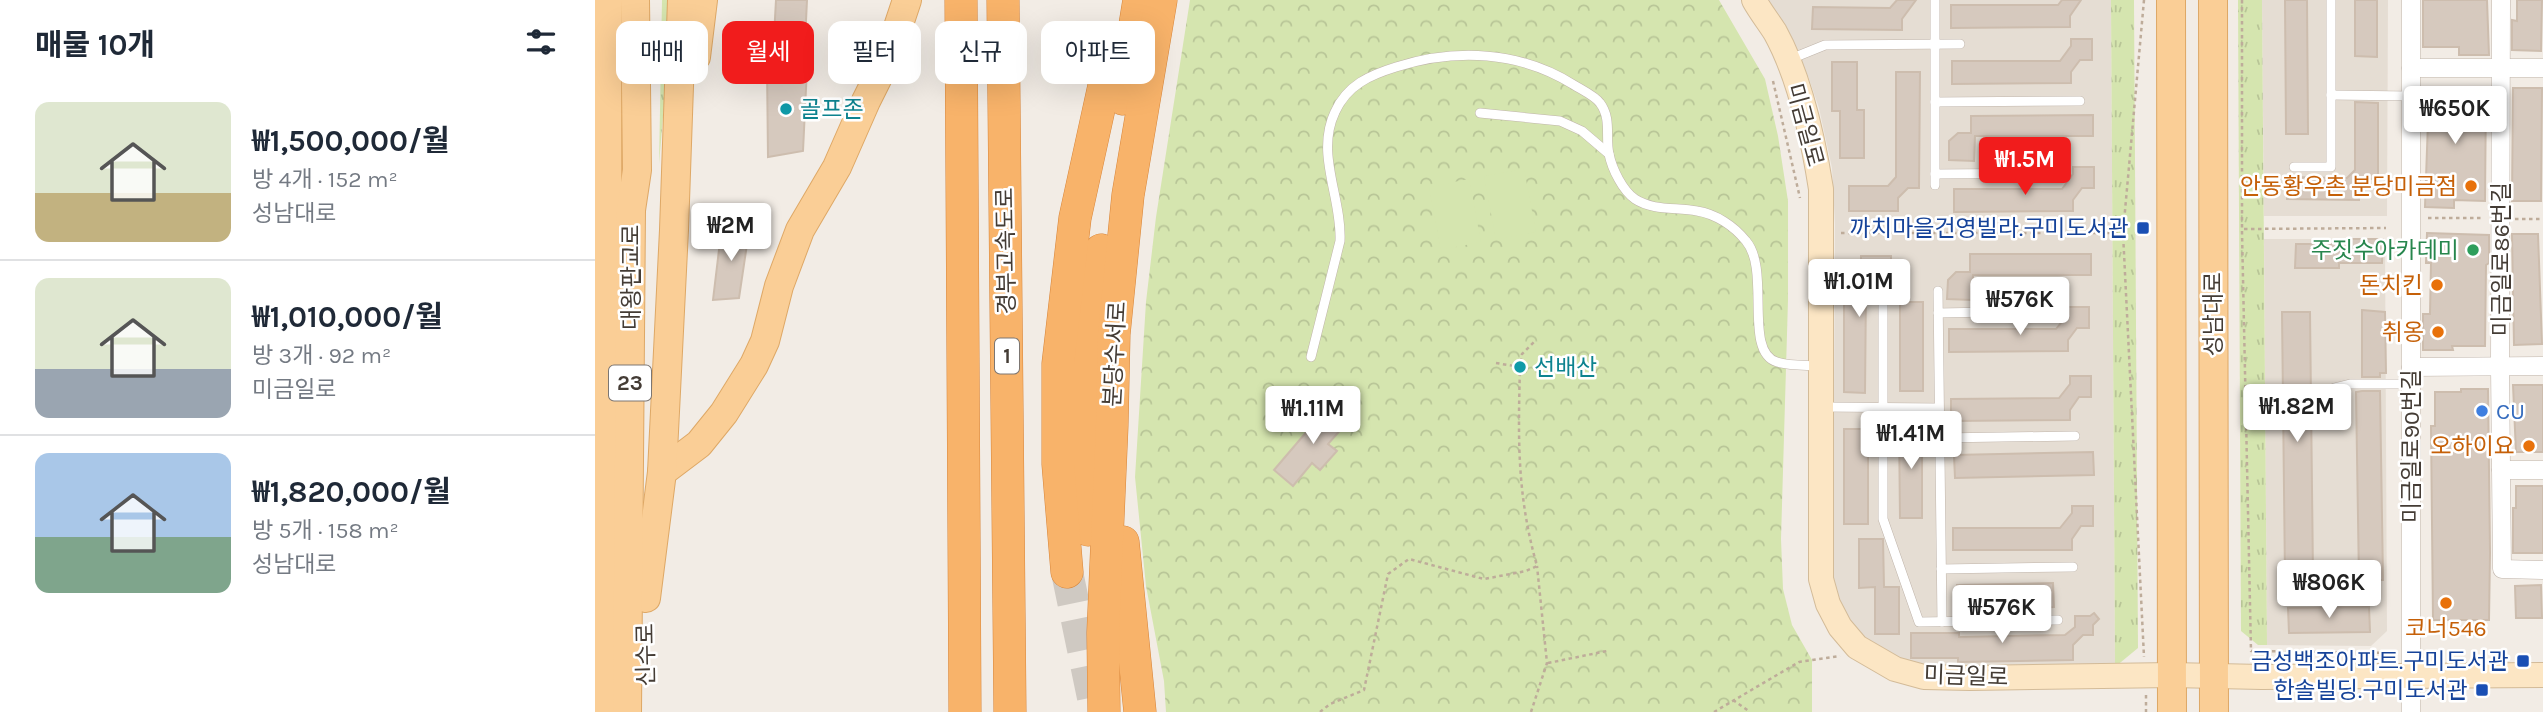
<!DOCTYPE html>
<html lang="ko">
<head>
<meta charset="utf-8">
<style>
  :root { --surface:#fff; --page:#f2f2f3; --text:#1f2937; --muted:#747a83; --line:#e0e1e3; --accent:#f11c1c }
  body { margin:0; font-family:Karla,"Noto Sans KR",sans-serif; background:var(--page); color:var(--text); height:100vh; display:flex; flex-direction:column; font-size:26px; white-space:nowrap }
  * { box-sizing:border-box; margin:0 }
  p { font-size:23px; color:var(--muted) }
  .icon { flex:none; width:38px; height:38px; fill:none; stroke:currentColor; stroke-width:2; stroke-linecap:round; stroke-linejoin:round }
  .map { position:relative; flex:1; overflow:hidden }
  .details { display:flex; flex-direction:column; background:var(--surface); width:595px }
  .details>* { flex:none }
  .banner { position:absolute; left:21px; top:21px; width:665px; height:63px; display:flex; gap:14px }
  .price { position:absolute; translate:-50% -60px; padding:0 16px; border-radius:7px; background:#fff; color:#222; font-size:23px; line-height:46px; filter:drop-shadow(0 2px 4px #0008) }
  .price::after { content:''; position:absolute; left:50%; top:42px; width:21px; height:16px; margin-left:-10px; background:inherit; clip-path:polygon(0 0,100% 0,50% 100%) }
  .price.active { background:var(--accent); color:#fff }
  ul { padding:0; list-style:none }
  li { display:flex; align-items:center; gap:21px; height:175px; padding:0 35px }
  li+li { border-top:2px solid var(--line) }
  li span { display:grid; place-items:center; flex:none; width:196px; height:140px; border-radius:14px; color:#555 }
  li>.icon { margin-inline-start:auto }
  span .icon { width:84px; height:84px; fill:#fffc; stroke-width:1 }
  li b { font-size:30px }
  h2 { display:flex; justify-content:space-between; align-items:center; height:84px; padding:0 35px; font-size:30px }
  .pill { padding:0 24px; border-radius:14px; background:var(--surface); box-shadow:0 7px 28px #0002; font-size:24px; line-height:63px }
  .pill.active { background:var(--accent); color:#fff }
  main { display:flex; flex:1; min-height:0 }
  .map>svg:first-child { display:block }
</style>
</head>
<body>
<main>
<section class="details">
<h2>매물 10개<svg class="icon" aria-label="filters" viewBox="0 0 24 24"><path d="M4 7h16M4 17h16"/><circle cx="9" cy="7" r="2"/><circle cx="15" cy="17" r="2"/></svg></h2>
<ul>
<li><span style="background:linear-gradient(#dfe7d0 65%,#c2b280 0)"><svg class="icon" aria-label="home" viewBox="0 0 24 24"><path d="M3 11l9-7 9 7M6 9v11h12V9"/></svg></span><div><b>₩1,500,000/월</b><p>방 4개 · 152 m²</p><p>성남대로</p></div></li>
<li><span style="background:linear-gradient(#dfe7d0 65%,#9aa5b1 0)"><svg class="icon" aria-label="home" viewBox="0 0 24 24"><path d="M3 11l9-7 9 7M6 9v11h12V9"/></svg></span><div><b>₩1,010,000/월</b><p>방 3개 · 92 m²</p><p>미금일로</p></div></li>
<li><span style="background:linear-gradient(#a9c7e8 60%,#7fa58c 0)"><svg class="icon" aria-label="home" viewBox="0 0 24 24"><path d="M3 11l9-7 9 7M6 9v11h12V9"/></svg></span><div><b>₩1,820,000/월</b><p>방 5개 · 158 m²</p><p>성남대로</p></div></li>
</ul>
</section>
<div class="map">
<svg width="1948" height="712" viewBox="0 0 1948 712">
  <defs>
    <pattern id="grass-tufts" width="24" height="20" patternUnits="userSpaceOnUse" patternTransform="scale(1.75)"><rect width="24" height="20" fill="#d5e5af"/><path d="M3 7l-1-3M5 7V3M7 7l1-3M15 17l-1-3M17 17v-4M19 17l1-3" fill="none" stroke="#b8c597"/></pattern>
    <pattern id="park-crowns" width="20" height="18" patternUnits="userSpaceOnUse" patternTransform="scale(1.75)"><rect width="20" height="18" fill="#d5e5af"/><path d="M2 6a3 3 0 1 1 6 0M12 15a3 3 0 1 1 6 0" fill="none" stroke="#b8c597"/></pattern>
  </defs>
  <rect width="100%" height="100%" fill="#f2ece5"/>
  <g fill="#e5ddd3">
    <path d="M1174,0H1516L1520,667L1344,670L1288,654L1259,630L1240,590L1238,577L1240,224L1237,168L1224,108L1213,76Z"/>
    <path d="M1667,0H1793L1792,216H1669Z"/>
    <path d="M1669,239H1790L1792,631L1776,646L1672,645Z"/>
  </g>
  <g fill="url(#grass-tufts)">
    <path d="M67,0H78L64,164Z"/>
    <path d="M1516,0H1539L1543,648L1520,667Z"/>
    <path d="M1643,0H1667L1672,645H1663L1646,631Z"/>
  </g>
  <path fill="url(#park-crowns)" d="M595,0H1124L1170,79L1183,136L1193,201V300L1186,539L1188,589L1197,625L1217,660V712H571L569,681L551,586L540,477L551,302L561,217Z"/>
  <g fill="#d5e5af">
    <path d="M929,169L941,232L901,240L889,176Z"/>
    <path d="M874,179L886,242L846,250L834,187Z"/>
  </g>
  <g fill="#d6c9be" stroke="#cdbdae" stroke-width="2">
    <path d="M181,0H212L210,41L179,37Z"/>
    <path d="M1302,0H1321L1307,19V30L1217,29L1218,7L1295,8Z"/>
    <path d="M1467,0H1486L1475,16V27L1356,28V5H1463Z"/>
    <path d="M1690,0H1712L1713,134H1691Z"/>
    <path d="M1760,0H1782V57L1760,56Z"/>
    <path d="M1828,0H1892L1894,55H1864V47H1828Z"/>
    <path d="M1922,0H1947L1946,51L1917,50V20L1922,21Z"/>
    <path d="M1476,39H1497V60H1485L1476,72V83L1357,84V61H1465L1476,46Z"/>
    <path d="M1237,62H1262V110H1269V158H1245V111H1237Z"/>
    <path d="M172,67L212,68L208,151L173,157Z"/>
    <path d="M1301,72H1325L1324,188H1313L1303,198V211H1254V186H1293L1301,177Z"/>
    <path d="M1829,88L1891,90L1890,201L1859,200V208L1830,207L1833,121H1829Z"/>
    <path d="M1918,88H1947L1946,201H1917Z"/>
    <path d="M1760,102L1783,103V179H1772L1764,187V200L1692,199V177L1752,178L1760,170Z"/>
    <path d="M1498,115V136H1380L1379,161L1354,160V141L1363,133H1376V116Z"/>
    <path d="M1478,167H1499V188H1487L1478,200V211L1359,212V189H1467L1478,174Z"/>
    <path d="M155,224L144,298L118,300L126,233Z"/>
    <path d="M1832,233L1894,235V263L1891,265L1890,346H1857L1858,350H1828V314H1835L1836,263H1831Z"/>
    <path d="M1917,234H1943L1947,344L1919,345Z"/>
    <path d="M1744,239H1788L1787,263H1744V268H1700L1701,244H1744Z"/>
    <path d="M1375,254H1496V275H1378L1377,300L1352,299L1353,280L1361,272H1375Z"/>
    <path d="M1266,256H1296V277L1278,278L1271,287L1270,393L1249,392V274H1266Z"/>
    <rect x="1305" y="302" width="23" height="89"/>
    <path d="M1473,307H1494V328H1482L1473,340V351L1354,352V329H1461L1473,314Z"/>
    <path d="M1767,310L1790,312L1791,373H1785V377H1767Z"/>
    <path d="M1687,312H1715L1718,576L1690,577Z"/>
    <path d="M1475,376H1496V397H1484L1475,410V420L1356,421V399L1464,398L1475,384Z"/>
    <path d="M1918,385H1948V452H1921Z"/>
    <path d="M1866,389H1893L1895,553L1894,620H1838L1836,426H1840V392H1866Z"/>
    <path d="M1767,391H1785L1788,580H1764L1761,392Z"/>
    <path d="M737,402L755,419L733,444L742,451L725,470L717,463L698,486L679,470Z"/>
    <path d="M1304,425H1327V518H1305Z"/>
    <rect x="1249" y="429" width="24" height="95"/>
    <path d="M1498,452L1499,475L1360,478L1359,455Z"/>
    <path d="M1921,486H1948V553H1918V508H1921Z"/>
    <path d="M1477,506H1498V526H1486L1477,539V550H1358V528H1465L1477,513Z"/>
    <path d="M1264,539H1288L1289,587H1304V634H1280V587L1264,588Z"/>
    <path d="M1458,583L1459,607L1362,610V585Z"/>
    <path d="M1946,585L1947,618H1921L1920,586Z"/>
    <path d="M1774,607L1775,632L1694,633L1693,608Z"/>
    <path d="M1499,613L1504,619L1498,625V635H1488L1478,645V660L1363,662V658H1316V633H1364V637L1470,635L1480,627V616H1495Z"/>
  </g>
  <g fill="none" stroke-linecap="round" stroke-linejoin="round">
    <path stroke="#cfc9c2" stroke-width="32" stroke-dasharray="32 16" stroke-linecap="butt" d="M472,572L501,712"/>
    <defs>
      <g id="lane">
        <path d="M1340,0V185"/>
        <path d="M1193,60L1230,45L1365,44"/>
        <path d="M1736,95L1816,96"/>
        <path d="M1340,102L1485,101"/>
        <path d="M885,113L965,121L987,131L1014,154"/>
        <path d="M1699,167H1736V0"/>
        <path d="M1340,174L1463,173V151L1390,152L1389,174"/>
        <path d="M1343,291L1347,622"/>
        <path d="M1288,292V519L1324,622L1463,620"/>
        <path d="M1343,313L1456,311V290L1390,291L1389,312"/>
        <path d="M716,357L745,241C747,197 720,154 740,112C752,85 775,75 801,67C861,48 925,51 979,85C987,90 1000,96 1005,103C1017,119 1010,137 1014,154C1017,169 1028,191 1040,199C1058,211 1082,207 1102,211C1121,214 1139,226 1151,241C1176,270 1148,352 1182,362C1195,366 1211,365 1224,366"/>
        <path d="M1739,388L1755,384H1816"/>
        <path d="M1228,407L1344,408"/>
        <path d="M1345,438L1480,436"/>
        <path d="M1346,569L1478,567"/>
      </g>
      <g id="street">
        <path d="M1816,0V712"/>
        <path d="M1906,0L1905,366L1907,569L1948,570"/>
        <path d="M1816,68H1948"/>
        <path d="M1816,367L1948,366"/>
        <path d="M1906,470H1948"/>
      </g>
      <path id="secondary" d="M1159,0C1165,11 1173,21 1180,32C1205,77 1218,138 1226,189V579L1233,604L1245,627L1262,647L1300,669L1329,677L1375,678L1577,675L1667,677L1948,675"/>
      <g id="primary">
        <path d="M12,0L13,712"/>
        <path d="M1576,0L1577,712"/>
        <path d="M1618,0L1619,712"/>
        <path d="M101,57L108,0"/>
        <path d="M67,472L104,444L129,413L159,365L170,341L184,286L205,230L242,167L271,101L293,57L312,0"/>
        <path d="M51,598L67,472L79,230L87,0"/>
        <path d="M32,712L36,210L42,170L40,0"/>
      </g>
      <g id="highway">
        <path d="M366,0L370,712"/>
        <path d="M408,0L415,712"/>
        <path d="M528,99L544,0"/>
        <path d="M493,530L491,424L496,336L506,250"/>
        <path d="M528,542L545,712"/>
        <path d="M472,572L463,464V364L480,218L514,63"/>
        <path d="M509,712L508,633L517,425L519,334L533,195L566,0"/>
      </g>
    </defs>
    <use href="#lane" stroke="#c0b5ab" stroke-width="10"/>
    <use href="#street" stroke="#c0b5ab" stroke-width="19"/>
    <use href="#secondary" stroke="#d3bb98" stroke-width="26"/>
    <use href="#primary" stroke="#dea866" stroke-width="30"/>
    <use href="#highway" stroke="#d7853a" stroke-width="33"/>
    <g stroke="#beac9a" stroke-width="2.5" stroke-dasharray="3.5 3.5" stroke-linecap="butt">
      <path d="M1549,0L1528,233L1549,657"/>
      <path d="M1647,0V232L1656,651L1800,653"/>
      <path d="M1178,81L1205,198"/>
      <path d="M1833,218H1889"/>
      <path d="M1920,219H1948"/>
      <path d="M1649,229L1791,228"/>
      <path d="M1246,233H1528"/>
      <path d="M901,363L925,367"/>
      <path d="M1831,653L1845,654"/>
      <path d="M953,663L1012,651"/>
      <path d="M1551,695V712"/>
      <path d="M1138,700L1155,712"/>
      <path d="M725,712L735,704L769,690L793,574L814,559L889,579L931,571L942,566C922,495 923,440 925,367L927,354L941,340"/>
      <path d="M936,712L952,663L942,566"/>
      <path d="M1119,712L1204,662L1245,656"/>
    </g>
    <use href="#lane" stroke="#fff" stroke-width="9"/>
    <use href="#street" stroke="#fff" stroke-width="18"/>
    <use href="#secondary" stroke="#fce6c4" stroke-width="24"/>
    <use href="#primary" stroke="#face96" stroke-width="28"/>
    <use href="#highway" stroke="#f8b36a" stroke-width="32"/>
  </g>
  <g fill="#0f9aa8" stroke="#fff" stroke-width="2.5">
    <circle cx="191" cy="109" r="7"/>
    <circle cx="925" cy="367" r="7"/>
  </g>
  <g fill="#e8710a" stroke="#fff" stroke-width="2.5">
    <circle cx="1876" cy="186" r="7"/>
    <circle cx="1842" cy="285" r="7"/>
    <circle cx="1843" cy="332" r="7"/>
    <circle cx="1934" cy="446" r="7"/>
    <circle cx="1851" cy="603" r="7"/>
  </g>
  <g fill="#1a4fb4" stroke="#fff" stroke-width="2.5">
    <rect x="1541" y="221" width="14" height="14" rx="3.5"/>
    <rect x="1921" y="654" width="14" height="14" rx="3.5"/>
    <rect x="1880" y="683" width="14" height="14" rx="3.5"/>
  </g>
  <circle fill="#2e9e5b" stroke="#fff" stroke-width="2.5" cx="1878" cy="250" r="7"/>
  <circle fill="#3f7fe0" stroke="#fff" stroke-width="2.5" cx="1887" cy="411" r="7"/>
  <g text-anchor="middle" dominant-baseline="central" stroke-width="5" stroke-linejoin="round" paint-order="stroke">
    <g fill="#fff" stroke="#7c7672" stroke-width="2">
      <rect x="400" y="338.5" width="24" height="35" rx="5"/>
      <rect x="14" y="365.5" width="42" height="35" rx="5"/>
    </g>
    <g font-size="21" font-weight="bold" fill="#443c35">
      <text x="412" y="356">1</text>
      <text x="35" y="383">23</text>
    </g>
    <g font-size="23" fill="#0d838f" stroke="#fff" text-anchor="start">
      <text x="205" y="109">골프존</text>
      <text x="939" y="367">선배산</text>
    </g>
    <g font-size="23" fill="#443c35" stroke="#fff">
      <text transform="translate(1210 125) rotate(75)">미금일로</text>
      <text transform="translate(411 251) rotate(-91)">경부고속도로</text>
      <text transform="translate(1906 259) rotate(-90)">미금일로86번길</text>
      <text transform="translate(36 277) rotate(-90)">대왕판교로</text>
      <text transform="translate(1618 314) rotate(-90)">성남대로</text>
      <text transform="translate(520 354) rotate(-87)">분당수서로</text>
      <text transform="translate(1816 446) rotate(-90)">미금일로90번길</text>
      <text transform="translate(51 655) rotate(-91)">신수로</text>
      <text transform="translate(1371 676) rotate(2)">미금일로</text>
    </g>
    <g font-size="23" fill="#c56008" stroke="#fff" text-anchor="end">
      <text x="1862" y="186">안동황우촌 분당미금점</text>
      <text x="1828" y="285">돈치킨</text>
      <text x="1829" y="332">취옹</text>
      <text x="1920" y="446">오하이요</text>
      <text x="1851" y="628" text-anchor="middle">코너546</text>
    </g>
    <g font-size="23" fill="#164399" stroke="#fff" text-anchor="end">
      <text x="1534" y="228">까치마을건영빌라.구미도서관</text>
      <text x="1914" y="661">금성백조아파트.구미도서관</text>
      <text x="1873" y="690">한솔빌딩.구미도서관</text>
    </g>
    <g font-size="23" fill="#27864d" stroke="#fff" text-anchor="end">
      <text x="1864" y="250">주짓수아카데미</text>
    </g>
    <g font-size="23" fill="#366cbe" stroke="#fff" text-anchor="start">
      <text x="1901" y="411">CU</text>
    </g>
  </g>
</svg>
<b class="price" style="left:1860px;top:146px">₩650K</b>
<b class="price active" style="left:1430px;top:197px">₩1.5M</b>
<b class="price" style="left:136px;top:263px">₩2M</b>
<b class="price" style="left:1264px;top:319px">₩1.01M</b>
<b class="price" style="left:1425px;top:337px">₩576K</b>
<b class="price" style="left:1702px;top:444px">₩1.82M</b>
<b class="price" style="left:718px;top:446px">₩1.11M</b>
<b class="price" style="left:1316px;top:471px">₩1.41M</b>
<b class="price" style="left:1734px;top:620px">₩806K</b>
<b class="price" style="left:1407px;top:645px">₩576K</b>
<div class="banner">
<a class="pill">매매</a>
<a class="pill active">월세</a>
<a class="pill">필터</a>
<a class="pill">신규</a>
<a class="pill">아파트</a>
</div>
</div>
</main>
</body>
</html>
